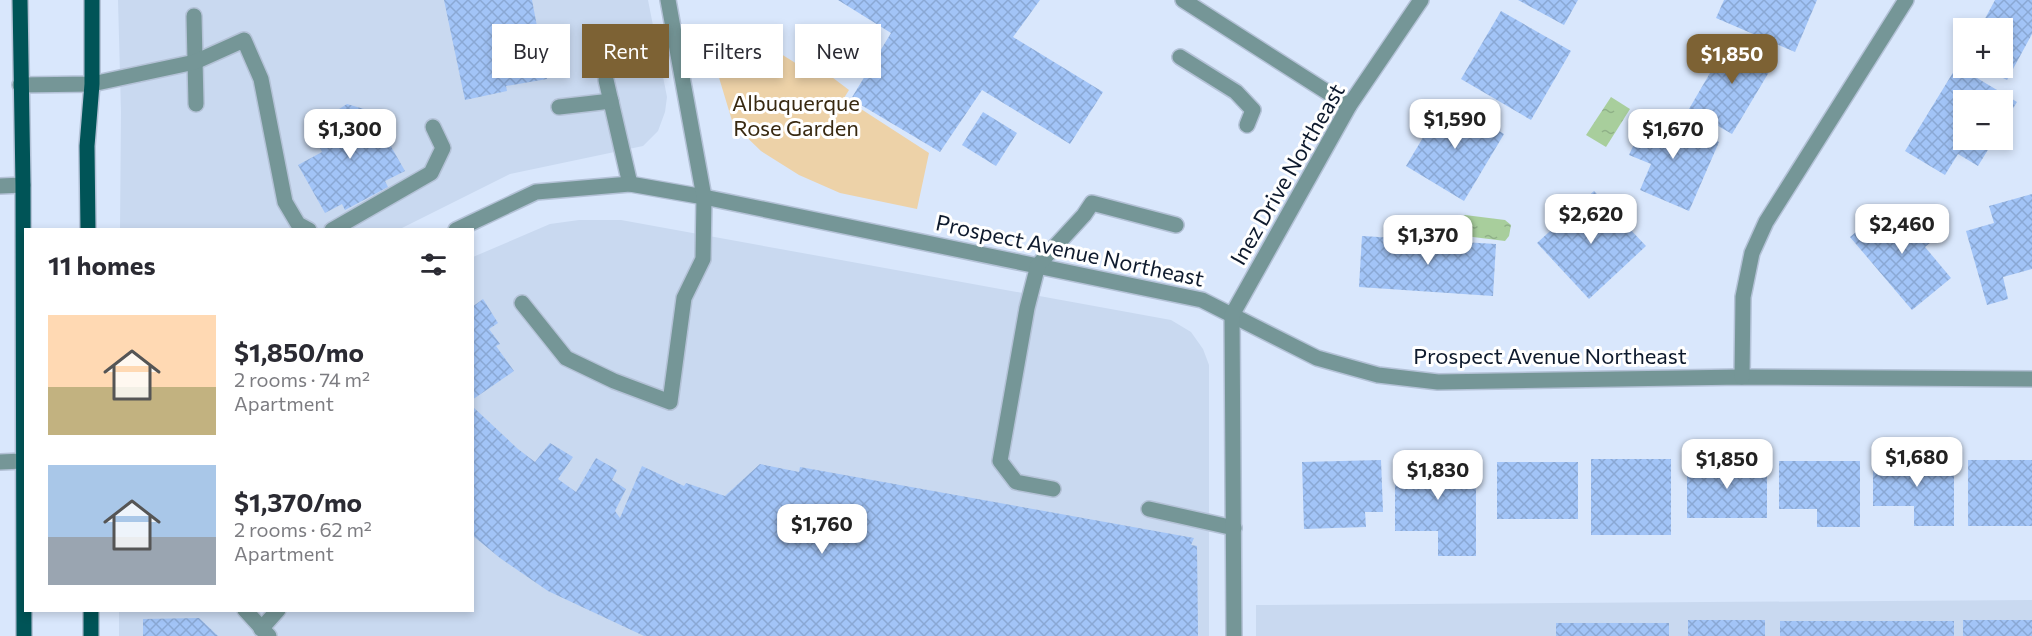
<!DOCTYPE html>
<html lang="en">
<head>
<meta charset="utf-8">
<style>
  :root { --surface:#fff; --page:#f2f2f3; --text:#2b2b33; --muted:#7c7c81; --accent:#7d6234 }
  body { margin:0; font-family:Commissioner,sans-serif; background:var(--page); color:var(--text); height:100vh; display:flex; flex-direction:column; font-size:22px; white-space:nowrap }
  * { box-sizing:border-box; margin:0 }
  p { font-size:20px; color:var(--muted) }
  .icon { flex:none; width:33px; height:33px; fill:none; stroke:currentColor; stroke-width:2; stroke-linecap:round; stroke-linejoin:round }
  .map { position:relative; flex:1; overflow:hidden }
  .drawer { position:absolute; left:24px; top:228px; width:450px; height:384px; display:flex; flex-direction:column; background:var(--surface); border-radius:0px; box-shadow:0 3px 9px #0003 }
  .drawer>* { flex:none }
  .hud { position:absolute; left:492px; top:24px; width:570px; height:54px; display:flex; gap:12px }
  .buttons { position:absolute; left:1953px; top:18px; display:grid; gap:12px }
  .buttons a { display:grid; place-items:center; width:60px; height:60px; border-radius:0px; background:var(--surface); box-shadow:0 3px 9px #0003; font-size:30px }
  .price { position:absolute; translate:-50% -51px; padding:0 14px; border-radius:12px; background:#fff; color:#222; font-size:20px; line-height:39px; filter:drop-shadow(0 2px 3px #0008) }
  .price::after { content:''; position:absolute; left:50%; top:36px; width:18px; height:14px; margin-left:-9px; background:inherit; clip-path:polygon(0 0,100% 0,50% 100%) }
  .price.selected { background:var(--accent); color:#fff }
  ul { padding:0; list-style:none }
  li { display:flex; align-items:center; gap:18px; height:150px; padding:0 24px }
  li span { display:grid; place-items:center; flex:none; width:168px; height:120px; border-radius:0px; color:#555 }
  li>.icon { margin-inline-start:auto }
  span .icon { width:72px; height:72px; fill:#fffc; stroke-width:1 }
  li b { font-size:26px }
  h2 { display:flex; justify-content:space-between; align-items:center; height:72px; padding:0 24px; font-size:26px }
  .pill { padding:0 21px; border-radius:0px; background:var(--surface); box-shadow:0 3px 9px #0003; font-size:21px; line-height:54px }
  .pill.selected { background:var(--accent); color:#fff }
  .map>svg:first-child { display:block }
</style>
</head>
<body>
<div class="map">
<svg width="2032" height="636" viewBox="0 0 2032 636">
  <defs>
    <pattern id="water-ripples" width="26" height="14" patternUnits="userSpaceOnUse" patternTransform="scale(1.5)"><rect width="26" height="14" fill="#a8ce9c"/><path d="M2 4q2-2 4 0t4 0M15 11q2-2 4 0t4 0" fill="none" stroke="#8fb087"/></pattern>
    <pattern id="building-cross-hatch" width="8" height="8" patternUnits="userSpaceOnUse" patternTransform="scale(1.5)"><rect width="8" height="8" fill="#a2c4f7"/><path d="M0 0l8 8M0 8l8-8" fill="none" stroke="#8aa8d4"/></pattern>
  </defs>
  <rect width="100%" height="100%" fill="#d9e7fc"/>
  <g fill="#c9d9f0">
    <path d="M118,0H648L667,97L665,112L658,131L643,146L510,174L400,229H120L121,112Z"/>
    <path d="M579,220H621L1171,320L1191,332L1203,349L1209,365V636H119V611L472,610L473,257L550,224Z"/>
    <path d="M2032,600V636H1256V605Z"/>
  </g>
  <path fill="#edd2a8" d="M735,25L797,64L808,59L849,90L844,98L929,153L917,209L840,193L799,175L761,151L733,124L717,71Z"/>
  <g fill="url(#water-ripples)">
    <path d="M1611,97L1630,109L1606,147L1586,135Z"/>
    <path d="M1465,215L1505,220L1511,225L1509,236L1505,241L1465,236L1457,230L1458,220Z"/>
  </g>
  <g fill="url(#building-cross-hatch)">
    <path d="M444,0H532L547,79L506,86L507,91L465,100Z"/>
    <path d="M838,0H1040L1013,37L1103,92L1070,144L982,90L940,152L851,99L891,33Z"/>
    <path d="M1518,0H1578L1564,25Z"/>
    <path d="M1724,0H1817L1795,52L1716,18Z"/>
    <path d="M1995,0H2032V34L2007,80L1983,68H2002V28H1980Z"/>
    <path d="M1501,11L1571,51L1531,120L1461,79Z"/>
    <path d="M1731,37L1775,62L1732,134L1689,109Z"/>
    <path d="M1957,66L2017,102L2002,126V100H1964V140H1994L1978,166L1958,154L1945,175L1905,151Z"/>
    <path d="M1446,99L1504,134L1464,201L1406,166Z"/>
    <path d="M347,104L364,109L373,123L377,122L405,171L385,181L388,187L345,210L342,204L325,213L298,165L322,152L313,134L320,121Z"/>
    <path d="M1649,111L1719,142L1689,211L1640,190L1651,164L1629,155Z"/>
    <path d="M983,112L1017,133L996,166L962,145Z"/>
    <path d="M1594,191L1646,246L1589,299L1537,243Z"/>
    <path d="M2032,194V269L2003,277L2008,299L1987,305L1966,231L1994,223L1989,206Z"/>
    <path d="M1888,205L1899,219L1910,210L1935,239L1925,247L1951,278L1912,310L1850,237Z"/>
    <path d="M1362,236L1496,244L1493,296L1359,287Z"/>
    <path d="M483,299L498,323L489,329L500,344L496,346L514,371L472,400V307Z"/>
    <path d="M472,406L518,449L535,462L550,443L573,457L558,479L576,492L596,458L617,470L612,480L626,489L615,511L620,518L642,466L684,486L686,483L725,496L760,464L799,472L800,467L1194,538L1191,545L1197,546L1198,636H644L548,591L500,558L472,535Z"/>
    <path d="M1395,457H1476V556H1438V531H1395Z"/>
    <path d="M1873,458H1954V526H1914V506H1873Z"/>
    <rect x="1591" y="459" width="80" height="76"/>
    <path d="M1381,460L1383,512H1365L1366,527L1304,529L1302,462Z"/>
    <rect x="1968" y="460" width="64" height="66"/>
    <path d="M1779,461H1860V527H1817V509H1779Z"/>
    <rect x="1497" y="462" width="81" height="57"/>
    <rect x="1687" y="462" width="80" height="56"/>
    <path d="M199,618L218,636H143V619Z"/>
    <rect x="1688" y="620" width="77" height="16"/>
    <rect x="1963" y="620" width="69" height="16"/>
    <rect x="1780" y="621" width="174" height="15"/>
    <rect x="1556" y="623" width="113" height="13"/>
  </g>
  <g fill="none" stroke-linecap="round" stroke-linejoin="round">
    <defs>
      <g id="minor">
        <path d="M1183,0L1349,106"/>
        <path d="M194,16L196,104"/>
        <path d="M1180,57L1236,92L1253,110L1247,125"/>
        <path d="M606,80L630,184"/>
        <path d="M20,85L92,84L195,62L244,40L261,79L285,202L298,224L309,230"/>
        <path d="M559,107L611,101"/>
        <path d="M0,186L23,185"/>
        <path d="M332,230L431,173L443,148L433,127"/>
        <path d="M456,230L536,192L630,184L704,197L1202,300L1317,358L1378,375L1438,382L1742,377L2032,379"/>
        <path d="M522,303L566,358L614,381L670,402L684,298L703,259L704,197L668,0"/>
        <path d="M1742,377L1743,297L1752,253L1766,222L1906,0"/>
        <path d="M0,462L23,461"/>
        <path d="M1053,489L1016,482L1000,461L1027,308L1038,265L1084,215L1092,203L1176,225"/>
        <path d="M1149,509L1234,528"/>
        <path d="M245,610L269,636"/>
        <path d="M261,629L278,610"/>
        <path d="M1234,636L1232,315L1349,106L1421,0"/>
      </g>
      <g id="major">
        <path d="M20,0L23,185L24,636"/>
        <path d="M88,230L87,146L92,84V0"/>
        <path d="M91,610V636"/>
      </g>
    </defs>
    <use href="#minor" stroke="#b4c2d7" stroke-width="18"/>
    <use href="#major" stroke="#b4c2d7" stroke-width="18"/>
    <use href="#minor" stroke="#759697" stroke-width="15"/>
    <use href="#major" stroke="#005457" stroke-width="15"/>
  </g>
  <g text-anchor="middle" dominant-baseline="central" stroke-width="6" stroke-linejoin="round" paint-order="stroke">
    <g font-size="22" fill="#382911" stroke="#fff">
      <text x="796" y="102">Albuquerque<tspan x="796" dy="25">Rose Garden</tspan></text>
    </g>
    <g font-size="22" fill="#0e1a2d" stroke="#fff">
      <text transform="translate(1287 174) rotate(-60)">Inez Drive Northeast</text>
      <text transform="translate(1070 250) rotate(12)">Prospect Avenue Northeast</text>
      <text x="1550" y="355">Prospect Avenue Northeast</text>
    </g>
  </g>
</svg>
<div class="buttons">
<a>+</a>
<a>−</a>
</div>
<b class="price selected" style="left:1732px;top:85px">$1,850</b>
<b class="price" style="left:1455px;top:150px">$1,590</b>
<b class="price" style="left:350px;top:160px">$1,300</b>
<b class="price" style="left:1673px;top:160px">$1,670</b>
<b class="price" style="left:1591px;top:245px">$2,620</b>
<b class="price" style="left:1902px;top:255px">$2,460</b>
<b class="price" style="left:1428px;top:266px">$1,370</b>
<b class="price" style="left:1917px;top:488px">$1,680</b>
<b class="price" style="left:1727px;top:490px">$1,850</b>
<b class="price" style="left:1438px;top:501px">$1,830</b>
<b class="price" style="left:822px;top:555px">$1,760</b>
<div class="hud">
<a class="pill">Buy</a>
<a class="pill selected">Rent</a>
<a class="pill">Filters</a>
<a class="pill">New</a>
</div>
<section class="drawer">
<h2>11 homes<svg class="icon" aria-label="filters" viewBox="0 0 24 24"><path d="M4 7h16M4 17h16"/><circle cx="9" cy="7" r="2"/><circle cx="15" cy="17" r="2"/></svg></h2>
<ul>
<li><span style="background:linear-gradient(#ffd9b3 60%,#c2b280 0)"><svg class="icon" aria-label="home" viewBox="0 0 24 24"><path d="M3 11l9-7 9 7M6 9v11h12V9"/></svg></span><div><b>$1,850/mo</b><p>2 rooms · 74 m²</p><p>Apartment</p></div></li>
<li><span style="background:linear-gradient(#a9c7e8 60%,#9aa5b1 0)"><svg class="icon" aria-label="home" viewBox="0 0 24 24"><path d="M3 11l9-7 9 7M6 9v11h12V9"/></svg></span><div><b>$1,370/mo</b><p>2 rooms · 62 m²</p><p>Apartment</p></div></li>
</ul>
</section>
</div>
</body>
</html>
